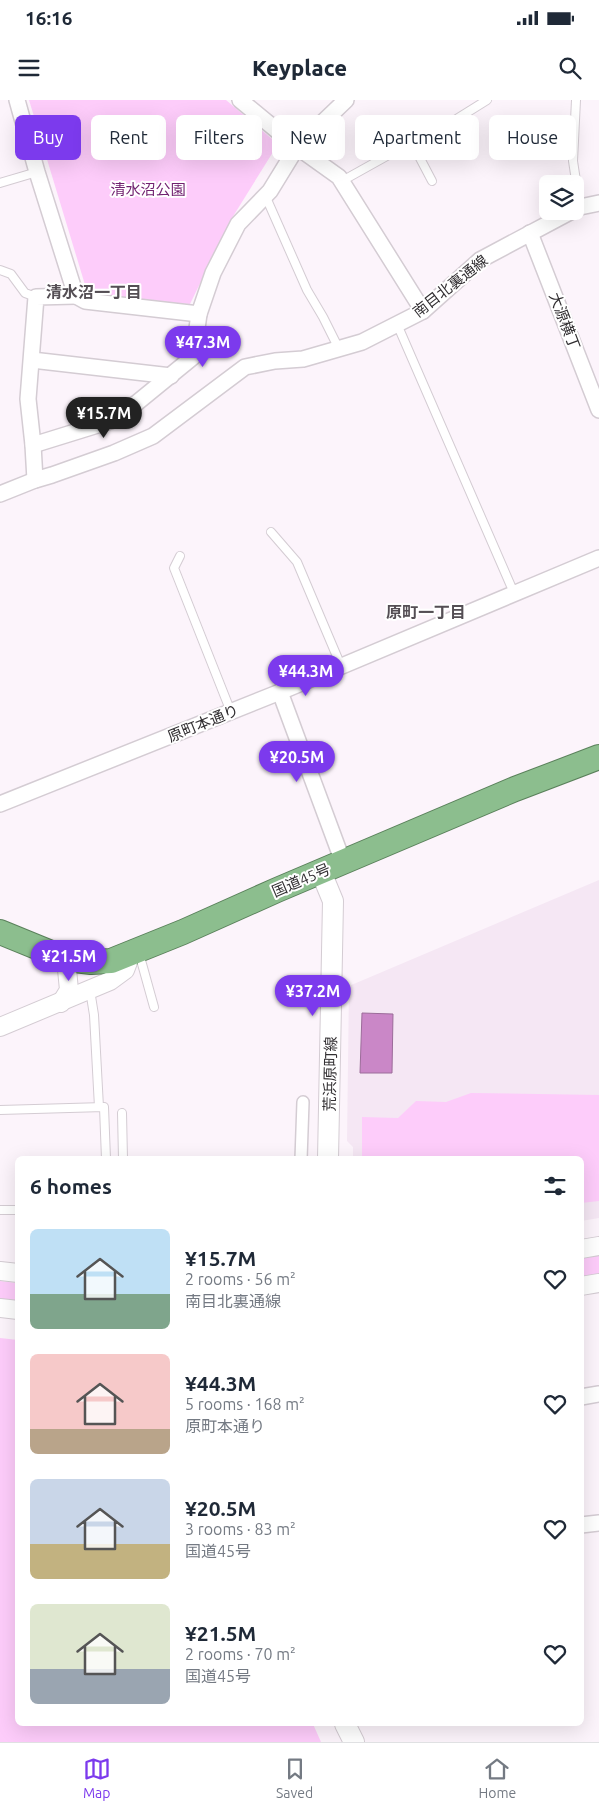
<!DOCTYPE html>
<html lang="en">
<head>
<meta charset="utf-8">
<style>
  :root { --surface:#fff; --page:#f2f2f3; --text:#1f2937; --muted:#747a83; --line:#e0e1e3; --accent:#7c3aed }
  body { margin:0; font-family:Ubuntu,"Noto Sans JP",sans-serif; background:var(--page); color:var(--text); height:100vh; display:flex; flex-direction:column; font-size:19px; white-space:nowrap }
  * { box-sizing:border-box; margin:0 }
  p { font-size:16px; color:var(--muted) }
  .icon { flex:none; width:28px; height:28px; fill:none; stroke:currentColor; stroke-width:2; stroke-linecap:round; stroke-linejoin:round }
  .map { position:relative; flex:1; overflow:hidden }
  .drawer { position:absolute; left:15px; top:1056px; width:569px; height:570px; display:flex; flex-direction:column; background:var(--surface); border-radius:8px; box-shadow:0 5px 20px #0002 }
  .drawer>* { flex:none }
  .banner { position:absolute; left:15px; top:15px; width:570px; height:45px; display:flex; gap:10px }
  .controls { position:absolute; left:539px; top:75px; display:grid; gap:10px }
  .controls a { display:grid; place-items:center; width:45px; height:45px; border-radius:8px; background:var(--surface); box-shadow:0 5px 20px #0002; font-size:25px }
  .price { position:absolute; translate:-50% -42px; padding:0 11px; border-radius:18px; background:var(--accent); color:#fff; font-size:16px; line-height:32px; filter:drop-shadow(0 1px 2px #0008) }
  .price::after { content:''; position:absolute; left:50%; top:30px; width:15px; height:11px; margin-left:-8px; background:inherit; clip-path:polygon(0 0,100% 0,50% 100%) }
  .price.current { background:#222; color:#fff }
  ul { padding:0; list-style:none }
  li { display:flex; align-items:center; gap:15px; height:125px; padding:0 15px }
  li span { display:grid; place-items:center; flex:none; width:140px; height:100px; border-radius:8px; color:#555 }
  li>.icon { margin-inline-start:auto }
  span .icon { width:60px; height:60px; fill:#fffc; stroke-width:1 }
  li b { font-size:21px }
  h2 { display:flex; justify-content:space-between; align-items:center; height:60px; padding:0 15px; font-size:21px }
  .tag { padding:0 18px; border-radius:8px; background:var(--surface); box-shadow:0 5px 20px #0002; font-size:18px; line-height:45px }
  .tag.current { background:var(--accent); color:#fff }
  .status { display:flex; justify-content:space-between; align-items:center; height:35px; padding:0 25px; background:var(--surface); direction:ltr }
  .status svg { height:14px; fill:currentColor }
  header { display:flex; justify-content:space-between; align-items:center; height:65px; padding:0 15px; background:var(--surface); font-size:22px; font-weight:800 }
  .dock { display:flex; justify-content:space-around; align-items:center; height:70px; border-top:1px solid var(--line); background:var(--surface); font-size:14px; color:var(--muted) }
  .dock a { display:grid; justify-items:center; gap:2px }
  .dock .current { color:var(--accent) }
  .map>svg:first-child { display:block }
</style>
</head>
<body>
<div class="status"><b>16:16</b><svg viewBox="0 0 49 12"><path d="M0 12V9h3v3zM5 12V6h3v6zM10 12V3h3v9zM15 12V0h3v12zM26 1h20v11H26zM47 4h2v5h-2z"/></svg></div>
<header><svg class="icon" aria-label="menu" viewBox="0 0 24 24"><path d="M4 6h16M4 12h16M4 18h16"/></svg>Keyplace<svg class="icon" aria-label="search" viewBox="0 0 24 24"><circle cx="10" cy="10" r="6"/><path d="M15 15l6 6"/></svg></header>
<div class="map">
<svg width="599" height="1642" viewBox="0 0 599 1642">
  <rect width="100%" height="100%" fill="#fcf4fb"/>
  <path fill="#f5e7f4" d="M599,780V1118L581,1121V1059H353V1047L347,1041L349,886Z"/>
  <g fill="#fdccfa">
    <path d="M29,0H226L278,44L232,118L190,204L89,198Z"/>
    <path d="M471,993L599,995V1101L581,1103V1059H362V1017L398,1018L416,1001L446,1002Z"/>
    <path d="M599,1155V1175L581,1178V1158Z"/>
    <path d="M0,1181L17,1183V1201L0,1199Z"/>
    <path d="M0,1238L18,1240V1624H313L321,1642H0Z"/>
  </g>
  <path fill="#ca87c7" stroke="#9c6c9a" d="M362,913L393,914L392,973H360Z"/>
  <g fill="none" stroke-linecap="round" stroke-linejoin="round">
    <defs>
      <g id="service">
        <path d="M576,0L573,61L580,107"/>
        <path d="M412,43L432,81"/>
        <path d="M342,81L394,52L439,30L487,0"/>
        <path d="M0,83L37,72"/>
        <path d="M265,95L307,190L323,217L339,249"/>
        <path d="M0,170L11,174L25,193L36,197"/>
        <path d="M397,224L514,493"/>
        <path d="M271,432L297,462L341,566"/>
        <path d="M180,456L174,468L231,612"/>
        <path d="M139,853L154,907"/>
        <path d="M90,890L94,915L99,1007"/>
        <path d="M0,1010L104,1007L106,1059"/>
        <path d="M122,1013L123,1059"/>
        <path d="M0,1110H18"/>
      </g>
      <path id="pedestrian" d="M301,1059L303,1002"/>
      <g id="minor">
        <path d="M17,0L37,72L76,196L85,201L199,214L213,173L238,124L270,91L297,47L346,0"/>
        <path d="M240,0L297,47L339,77L423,211"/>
        <path d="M575,110L580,107L599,103"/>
        <path d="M530,133L599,310"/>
        <path d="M32,260L171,276"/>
        <path d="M33,345L117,319L193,257L199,214"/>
        <path d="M35,380L33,345L28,299L36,197L76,196"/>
        <path d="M0,394L35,380L52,375L114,353L153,336L245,267L275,261L303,259L362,242L423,211L480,160L572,111"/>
        <path d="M280,592L343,762"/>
        <path d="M0,704L280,592L599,458"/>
        <path d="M581,1297L599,1294"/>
        <path d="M581,1425L599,1423"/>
      </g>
      <g id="tertiary">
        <path d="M61,903L69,890L66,859"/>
        <path d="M0,927L110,881L125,870L131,854"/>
        <path d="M581,1149L599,1146"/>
        <path d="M0,1171L18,1173"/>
        <path d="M581,1186L599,1183"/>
        <path d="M0,1208L18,1210"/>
      </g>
      <g id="secondary">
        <path d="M321,772L333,801L328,1059"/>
        <path d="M345,1624L354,1642"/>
      </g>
      <path id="trunk" d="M0,832L66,859L91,862L111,861L183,832L277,790L515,689L599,657"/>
    </defs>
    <use href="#service" stroke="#d4ccd3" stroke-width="10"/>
    <use href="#pedestrian" stroke="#d4ccd3" stroke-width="14"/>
    <use href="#minor" stroke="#d4ccd3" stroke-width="18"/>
    <use href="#tertiary" stroke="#d4ccd3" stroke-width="20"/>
    <use href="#secondary" stroke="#d4ccd3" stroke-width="22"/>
    <use href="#trunk" stroke="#5a815b" stroke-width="26"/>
    <use href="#service" stroke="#fff" stroke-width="8"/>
    <use href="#pedestrian" stroke="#fff" stroke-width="11"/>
    <use href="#minor" stroke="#fff" stroke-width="15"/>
    <use href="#tertiary" stroke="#fff" stroke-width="18"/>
    <use href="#secondary" stroke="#fff" stroke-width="20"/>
    <use href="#trunk" stroke="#8cbe8e" stroke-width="24"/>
  </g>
  <g text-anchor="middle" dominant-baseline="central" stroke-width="4" stroke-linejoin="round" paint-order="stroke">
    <g font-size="15" fill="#712270" stroke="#fff">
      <text x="148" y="89">清水沼公園</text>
    </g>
    <g font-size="15" fill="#312e31" stroke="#fff">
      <text transform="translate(450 186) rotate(-38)">南目北裏通線</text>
      <text transform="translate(565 221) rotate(69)">大源横丁</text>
      <text transform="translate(203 623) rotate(-22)">原町本通り</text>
      <text transform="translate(301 780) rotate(-23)">国道45号</text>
      <text transform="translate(330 974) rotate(-89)">荒浜原町線</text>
    </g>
    <g font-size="16" font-weight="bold" fill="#544e54" stroke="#fff">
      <text x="94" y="192">清水沼一丁目</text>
      <text x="426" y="512">原町一丁目</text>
    </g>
  </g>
</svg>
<div class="controls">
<a><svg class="icon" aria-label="layers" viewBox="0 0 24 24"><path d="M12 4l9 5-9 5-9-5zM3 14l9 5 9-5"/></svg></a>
</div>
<b class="price" style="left:203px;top:268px">¥47.3M</b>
<b class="price current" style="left:104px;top:339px">¥15.7M</b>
<b class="price" style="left:306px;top:597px">¥44.3M</b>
<b class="price" style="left:297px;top:683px">¥20.5M</b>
<b class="price" style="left:69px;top:882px">¥21.5M</b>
<b class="price" style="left:313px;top:917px">¥37.2M</b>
<div class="banner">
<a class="tag current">Buy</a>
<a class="tag">Rent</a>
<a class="tag">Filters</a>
<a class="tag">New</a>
<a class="tag">Apartment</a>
<a class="tag">House</a>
</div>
<section class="drawer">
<h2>6 homes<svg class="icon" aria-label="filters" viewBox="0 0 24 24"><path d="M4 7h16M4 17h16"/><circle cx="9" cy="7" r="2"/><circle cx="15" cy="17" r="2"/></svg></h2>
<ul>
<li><span style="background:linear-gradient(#bfe0f5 65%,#7fa58c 0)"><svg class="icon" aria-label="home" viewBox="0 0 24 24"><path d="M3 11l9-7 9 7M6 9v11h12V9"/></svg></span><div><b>¥15.7M</b><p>2 rooms · 56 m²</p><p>南目北裏通線</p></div><svg class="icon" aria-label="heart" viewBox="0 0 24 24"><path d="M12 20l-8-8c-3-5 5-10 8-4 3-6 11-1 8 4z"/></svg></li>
<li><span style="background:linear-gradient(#f6c9c9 75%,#b9a48a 0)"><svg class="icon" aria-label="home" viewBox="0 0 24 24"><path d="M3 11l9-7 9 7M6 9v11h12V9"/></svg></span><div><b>¥44.3M</b><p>5 rooms · 168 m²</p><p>原町本通り</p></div><svg class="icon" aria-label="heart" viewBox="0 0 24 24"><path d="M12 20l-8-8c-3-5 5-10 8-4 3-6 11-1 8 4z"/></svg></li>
<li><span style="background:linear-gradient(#c9d6e8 65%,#c2b280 0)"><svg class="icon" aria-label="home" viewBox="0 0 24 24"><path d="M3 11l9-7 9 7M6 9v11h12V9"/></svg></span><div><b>¥20.5M</b><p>3 rooms · 83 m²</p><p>国道45号</p></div><svg class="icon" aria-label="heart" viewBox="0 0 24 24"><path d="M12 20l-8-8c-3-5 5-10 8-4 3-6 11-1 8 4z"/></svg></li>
<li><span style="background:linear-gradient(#dfe7d0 65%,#9aa5b1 0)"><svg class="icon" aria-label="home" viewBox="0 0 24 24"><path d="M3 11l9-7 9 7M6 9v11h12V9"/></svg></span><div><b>¥21.5M</b><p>2 rooms · 70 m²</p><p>国道45号</p></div><svg class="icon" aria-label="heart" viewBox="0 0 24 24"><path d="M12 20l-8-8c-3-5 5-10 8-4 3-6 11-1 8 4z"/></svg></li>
</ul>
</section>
</div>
<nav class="dock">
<a class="current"><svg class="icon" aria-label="map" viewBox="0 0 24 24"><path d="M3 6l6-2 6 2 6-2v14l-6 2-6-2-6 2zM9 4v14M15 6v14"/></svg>Map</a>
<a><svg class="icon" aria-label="saved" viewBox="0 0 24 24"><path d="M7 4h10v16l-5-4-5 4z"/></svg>Saved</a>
<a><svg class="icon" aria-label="home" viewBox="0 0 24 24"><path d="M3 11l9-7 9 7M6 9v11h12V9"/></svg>Home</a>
</nav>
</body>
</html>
